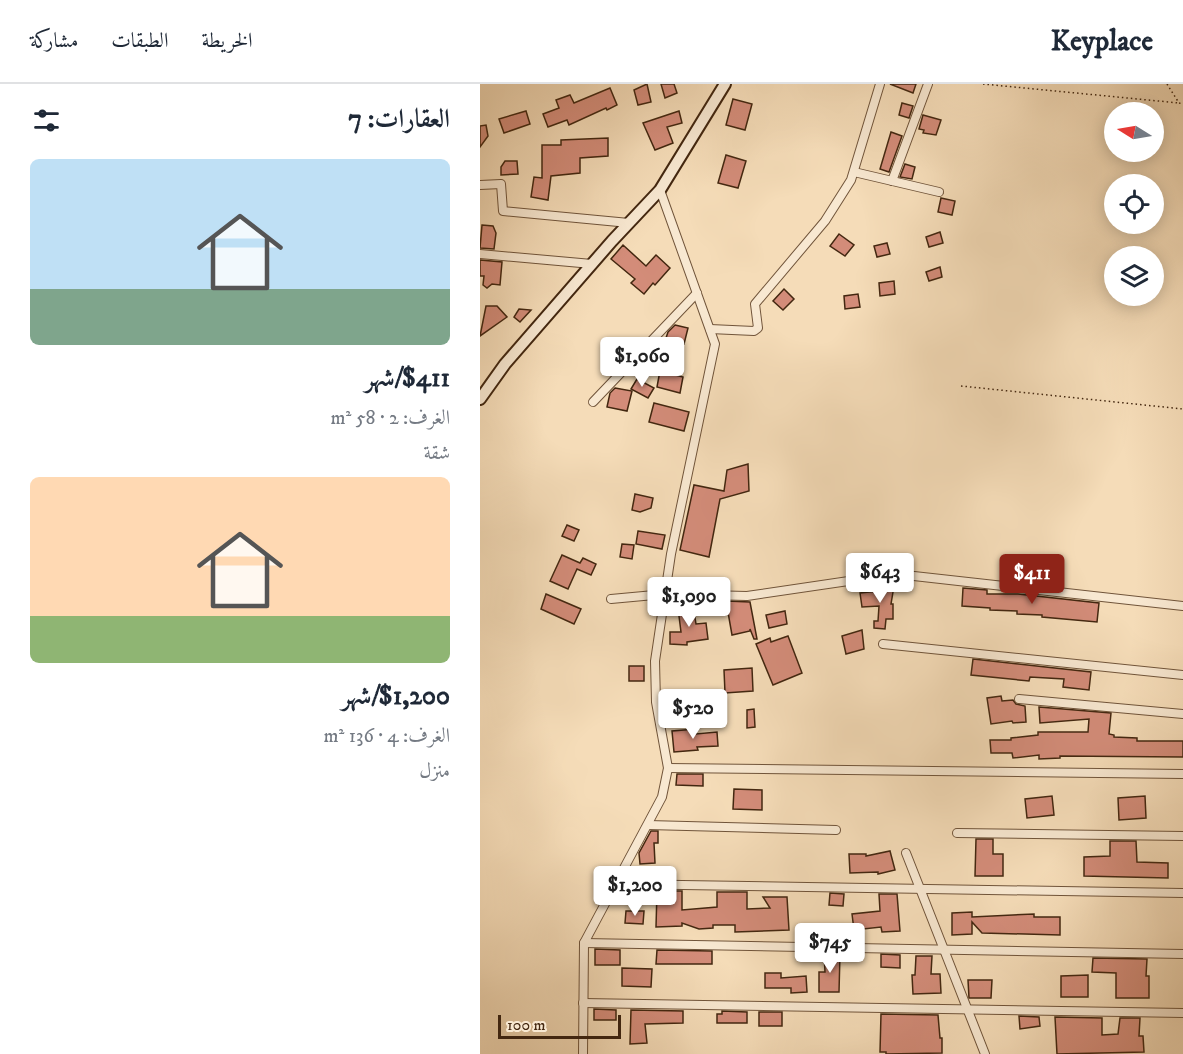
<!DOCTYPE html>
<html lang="ar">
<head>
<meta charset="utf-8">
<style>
  :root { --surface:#fff; --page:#f6f6f7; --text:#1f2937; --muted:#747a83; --line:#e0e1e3; --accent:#8f2418 }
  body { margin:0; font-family:"IM FELL DW Pica",Amiri,serif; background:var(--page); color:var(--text); direction:rtl; height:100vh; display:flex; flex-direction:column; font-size:22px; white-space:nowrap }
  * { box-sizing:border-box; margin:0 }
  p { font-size:20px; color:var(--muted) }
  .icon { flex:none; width:33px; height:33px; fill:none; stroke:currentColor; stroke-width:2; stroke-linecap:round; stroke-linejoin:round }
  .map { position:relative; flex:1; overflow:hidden; direction:ltr }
  .side { display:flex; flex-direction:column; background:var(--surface); width:480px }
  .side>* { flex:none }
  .needle { width:39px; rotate:281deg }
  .controls { position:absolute; left:624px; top:18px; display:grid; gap:12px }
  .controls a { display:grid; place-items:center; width:60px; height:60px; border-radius:50%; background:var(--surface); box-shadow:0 3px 15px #0003; font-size:30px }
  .scale { position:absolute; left:18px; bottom:15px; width:123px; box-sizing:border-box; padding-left:6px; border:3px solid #432710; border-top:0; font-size:16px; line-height:21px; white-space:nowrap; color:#432710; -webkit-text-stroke:4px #f8e8d1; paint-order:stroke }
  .price { position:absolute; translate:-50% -51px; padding:0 14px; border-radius:6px; background:#fff; color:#222; font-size:20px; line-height:39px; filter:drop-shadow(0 2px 3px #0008) }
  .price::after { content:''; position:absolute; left:50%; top:36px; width:18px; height:14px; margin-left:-9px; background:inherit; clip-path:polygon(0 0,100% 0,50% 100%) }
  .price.selected { background:var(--accent); color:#fff }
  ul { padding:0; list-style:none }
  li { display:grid; align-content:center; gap:12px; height:318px; padding:0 30px }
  li span { display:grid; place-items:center; height:186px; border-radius:9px; color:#555 }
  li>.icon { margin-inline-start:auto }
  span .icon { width:108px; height:108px; fill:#fffc; stroke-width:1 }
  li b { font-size:26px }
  h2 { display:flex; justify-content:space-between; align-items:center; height:72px; padding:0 30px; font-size:26px }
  header { display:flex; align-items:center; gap:36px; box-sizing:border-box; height:84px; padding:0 30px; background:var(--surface); border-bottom:2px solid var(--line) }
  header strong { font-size:28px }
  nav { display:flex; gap:33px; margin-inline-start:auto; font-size:21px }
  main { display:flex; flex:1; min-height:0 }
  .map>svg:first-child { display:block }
</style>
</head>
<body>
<header>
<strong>Keyplace</strong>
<nav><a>الخريطة</a><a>الطبقات</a><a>مشاركة</a></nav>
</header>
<main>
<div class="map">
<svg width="703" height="970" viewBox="0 0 703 970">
  <rect width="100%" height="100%" fill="#f5dcb8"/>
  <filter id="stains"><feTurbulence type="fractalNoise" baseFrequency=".00333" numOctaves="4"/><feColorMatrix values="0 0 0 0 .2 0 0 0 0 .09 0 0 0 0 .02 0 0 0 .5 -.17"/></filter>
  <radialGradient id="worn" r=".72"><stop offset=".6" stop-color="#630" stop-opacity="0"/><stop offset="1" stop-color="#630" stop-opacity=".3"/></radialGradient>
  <g fill="#d38c79" stroke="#432710" stroke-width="1.5">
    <path d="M167,0L171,18L158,21L154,6Z"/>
    <path d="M181,0H194L197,9L185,14Z"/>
    <path d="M410,0H436L433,9Z"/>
    <path d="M130,4L137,21L127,26L126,24L89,41L87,36L68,43L63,30L79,24L76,16L90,11L94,19Z"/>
    <path d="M253,15L272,20L265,46L246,41Z"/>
    <path d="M422,19L433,22L429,34L419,31Z"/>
    <path d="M46,27L50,40L24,49L19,35Z"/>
    <path d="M199,27L202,39L187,43L193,59L175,66L163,39Z"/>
    <path d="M443,31L461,36L456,51L443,49L444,46L439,45Z"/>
    <path d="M6,41L8,52L0,63V42Z"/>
    <path d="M411,48L422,52L409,88L400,85Z"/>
    <path d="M128,54V72L100,74V89L71,92L68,116L51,113L54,93L62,94V61H81V56Z"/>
    <path d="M246,71L266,77L258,104L238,99Z"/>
    <path d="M25,77H37L38,90L21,91V83Z"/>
    <path d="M425,80L435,83L432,95L420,93Z"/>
    <path d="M461,114L475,117L472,131L458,128Z"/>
    <path d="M2,141L13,142L16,149L14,165L0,164Z"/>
    <path d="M460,148L463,159L449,163L446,153Z"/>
    <path d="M359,150L374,161L365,172L350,162Z"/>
    <path d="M407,159L410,170L397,173L394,162Z"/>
    <path d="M143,161L166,182L176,171L190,184L175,201L173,199L164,210L151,199L155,195L131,175Z"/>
    <path d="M0,176L22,178L20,201L12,200L7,204L3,201L4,192H0Z"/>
    <path d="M460,183L462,193L449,197L446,188Z"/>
    <path d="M414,197L415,210L400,212L399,199Z"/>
    <path d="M304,205L314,215L303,226L293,217Z"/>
    <path d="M378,210L380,223L365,225L364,212Z"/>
    <path d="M6,222H17L27,233L0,252Z"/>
    <path d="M39,225L51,226L40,238L34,233Z"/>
    <path d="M195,241L208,244L204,260L186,254L188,248Z"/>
    <path d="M183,270L197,273L195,291L203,293L200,309L177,303Z"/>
    <path d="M157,295L174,304L168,314L151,305Z"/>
    <path d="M135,304L152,307L147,327L127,323L130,309Z"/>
    <path d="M174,319L209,328L204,347L169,338Z"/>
    <path d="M268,380L269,407L240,415L229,473L200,466L214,401L244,407L247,386Z"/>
    <path d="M155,410L173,414L171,424L160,428L152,426Z"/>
    <path d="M87,441L99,446L94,457L82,452Z"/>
    <path d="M158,447L185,451L182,465L156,460Z"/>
    <path d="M142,460L154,461L152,475L140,473Z"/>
    <path d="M82,471L100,479L103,474L116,480L111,491L97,485L88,505L70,497Z"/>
    <path d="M399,499L414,502L411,520H413V535H406L405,545L394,544V537H398L399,522L382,523L380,509L398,507Z"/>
    <path d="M483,504L507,506V510H538L619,519L617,538L562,533V531L537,530V527L510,526V524L482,522Z"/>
    <path d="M66,510L101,525L94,540L61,525Z"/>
    <path d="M246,517L270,518L277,555H274L270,545V547L252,551Z"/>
    <path d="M213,521L216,540L226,539L228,555L207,558V561L190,560V548H201L198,524Z"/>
    <path d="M305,527L307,540L289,544L286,531Z"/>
    <path d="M382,546L384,565L366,570L362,552Z"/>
    <path d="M308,552L322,589L293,601L276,560L290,554L291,558Z"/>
    <path d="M493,575L611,588L609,606L583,603L584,595L550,593L549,597L491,591Z"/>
    <rect x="149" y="582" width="15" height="15"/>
    <path d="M272,584L273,607L245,609L244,586Z"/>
    <path d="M521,612L522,617L533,616L536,620L545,622L546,638L533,639L532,637L511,640L507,614Z"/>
    <path d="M559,623L631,629L629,650L634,651V653L657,654V657H703V673L580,672V674L559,675V671L533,674L532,669H511L510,656H531V654L558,651V648H608L609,635L560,639Z"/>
    <path d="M274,625L275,643L267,644V626Z"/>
    <path d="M216,645V650L237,648L238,662L217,663L218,666L194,668L192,647Z"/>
    <path d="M197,690H223V702L196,701Z"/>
    <path d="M254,705L282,706V726L253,725Z"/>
    <path d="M572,712L574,731L547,734L545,715Z"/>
    <path d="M665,712L666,734L639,736L638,714Z"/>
    <path d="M171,747H178V759H174L175,779L160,780L159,769Z"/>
    <path d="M496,755H513V770H523V792H495Z"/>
    <path d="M630,757H656L657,778L688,779V794L604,792V773L630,772Z"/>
    <path d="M410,767L415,786L398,790V788L370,789L369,770H386V772Z"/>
    <path d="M177,807H202V826L237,823V808H267V825L290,824L283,813H307L309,846L255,848V841H233V844L219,845L202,839V842L176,843Z"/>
    <path d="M350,809L364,810L363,822L349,821Z"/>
    <path d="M399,810H417L420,847L402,848L401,843L374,846L372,830L400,827Z"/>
    <path d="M146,827H164L163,840L145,839Z"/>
    <path d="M492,828V833L554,830V833H580V851L502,849L492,838V850L472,851V829Z"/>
    <path d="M115,865L140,866V881H115Z"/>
    <path d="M177,866L232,867V880H176Z"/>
    <path d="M344,869L360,870L359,908H339V888H345Z"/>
    <path d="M401,870L420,871V884L401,883Z"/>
    <path d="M436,872H452L451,890H460L461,909L433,910L432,891H435Z"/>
    <path d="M613,874L667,875L666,892H669V914H636V889L612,888Z"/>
    <path d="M142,884L172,885L171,903L142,902Z"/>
    <path d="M285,889H301V894L326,892L327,908L311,909V904H285Z"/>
    <path d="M608,891V913H581V892Z"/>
    <path d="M488,896H512L511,914H489Z"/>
    <path d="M114,925L136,926V936H114Z"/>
    <path d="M151,926L203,927V939L165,940L167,959L150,960Z"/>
    <path d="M242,927L267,928V939H237V930H242Z"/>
    <rect x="279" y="928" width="23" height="14"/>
    <path d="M401,930L458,931L460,954H462V969L406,970V968H400Z"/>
    <path d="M539,932L559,933L560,942L540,945Z"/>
    <path d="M575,933L622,934V951L638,950L640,934H660L659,952H663L664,968L577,970Z"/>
  </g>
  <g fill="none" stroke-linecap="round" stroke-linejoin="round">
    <defs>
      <g id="street">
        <path d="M374,88L459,108"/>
        <path d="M412,97L448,0"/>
        <path d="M0,101L21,100L23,127L149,139"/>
        <path d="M0,170L112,180"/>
        <path d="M230,245L274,247L278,244L275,220L345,137L371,96L400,0"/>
        <path d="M113,318L217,209"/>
        <path d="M131,515L185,510L267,512L416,490L703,522"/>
        <path d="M403,560L703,591"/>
        <path d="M539,615L703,630"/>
        <path d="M188,684L703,690"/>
        <path d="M168,741L356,746"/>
        <path d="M477,749L703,752"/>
        <path d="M426,769L505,970"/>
        <path d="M137,800L703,809"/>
        <path d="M104,859L703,870"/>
        <path d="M103,919L703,929"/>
        <path d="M103,970L104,859L182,713L188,684L176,618L175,577L191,470L235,260L180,106"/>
      </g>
      <path id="secondary" d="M0,315L25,280L132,157L180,106L245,0"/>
    </defs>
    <use href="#street" stroke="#70543a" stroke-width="10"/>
    <use href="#secondary" stroke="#432710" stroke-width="14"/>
    <g stroke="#432710" stroke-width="1.5" stroke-dasharray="1.5 3" stroke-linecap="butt">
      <path d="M503,0L699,19"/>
      <path d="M687,0L699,19L703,20"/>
      <path d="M481,302L703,325"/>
    </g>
    <use href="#street" stroke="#f8e8d1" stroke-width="8"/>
    <use href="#secondary" stroke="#f8e8d1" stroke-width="10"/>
  </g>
  <rect width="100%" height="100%" filter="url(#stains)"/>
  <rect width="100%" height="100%" fill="url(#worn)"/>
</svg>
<div class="controls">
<a><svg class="needle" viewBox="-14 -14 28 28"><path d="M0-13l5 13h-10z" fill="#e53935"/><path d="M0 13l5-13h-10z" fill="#747a83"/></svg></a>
<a><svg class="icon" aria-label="locate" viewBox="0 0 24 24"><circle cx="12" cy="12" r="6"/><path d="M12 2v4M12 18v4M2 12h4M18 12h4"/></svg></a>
<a><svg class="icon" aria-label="layers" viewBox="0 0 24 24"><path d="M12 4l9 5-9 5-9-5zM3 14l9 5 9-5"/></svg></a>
</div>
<div class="scale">100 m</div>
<b class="price" style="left:162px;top:304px">$1,060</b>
<b class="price" style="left:400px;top:520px">$643</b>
<b class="price selected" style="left:552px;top:521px">$411</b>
<b class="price" style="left:209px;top:544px">$1,090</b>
<b class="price" style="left:213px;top:656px">$520</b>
<b class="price" style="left:155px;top:833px">$1,200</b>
<b class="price" style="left:350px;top:890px">$745</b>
</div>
<section class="side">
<h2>العقارات: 7<svg class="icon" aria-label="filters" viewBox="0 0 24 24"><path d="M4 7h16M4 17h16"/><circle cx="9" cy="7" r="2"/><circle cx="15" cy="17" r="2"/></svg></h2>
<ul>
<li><span style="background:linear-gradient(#bfe0f5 70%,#7fa58c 0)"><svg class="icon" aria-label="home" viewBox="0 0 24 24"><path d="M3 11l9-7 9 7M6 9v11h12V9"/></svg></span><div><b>$411/شهر</b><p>الغرف: 2 · 58 m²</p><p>شقة</p></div></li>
<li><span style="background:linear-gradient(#ffd9b3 75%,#8fb573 0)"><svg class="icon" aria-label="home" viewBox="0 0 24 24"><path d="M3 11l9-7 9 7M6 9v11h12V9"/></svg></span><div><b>$1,200/شهر</b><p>الغرف: 4 · 136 m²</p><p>منزل</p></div></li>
</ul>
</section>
</main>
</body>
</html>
